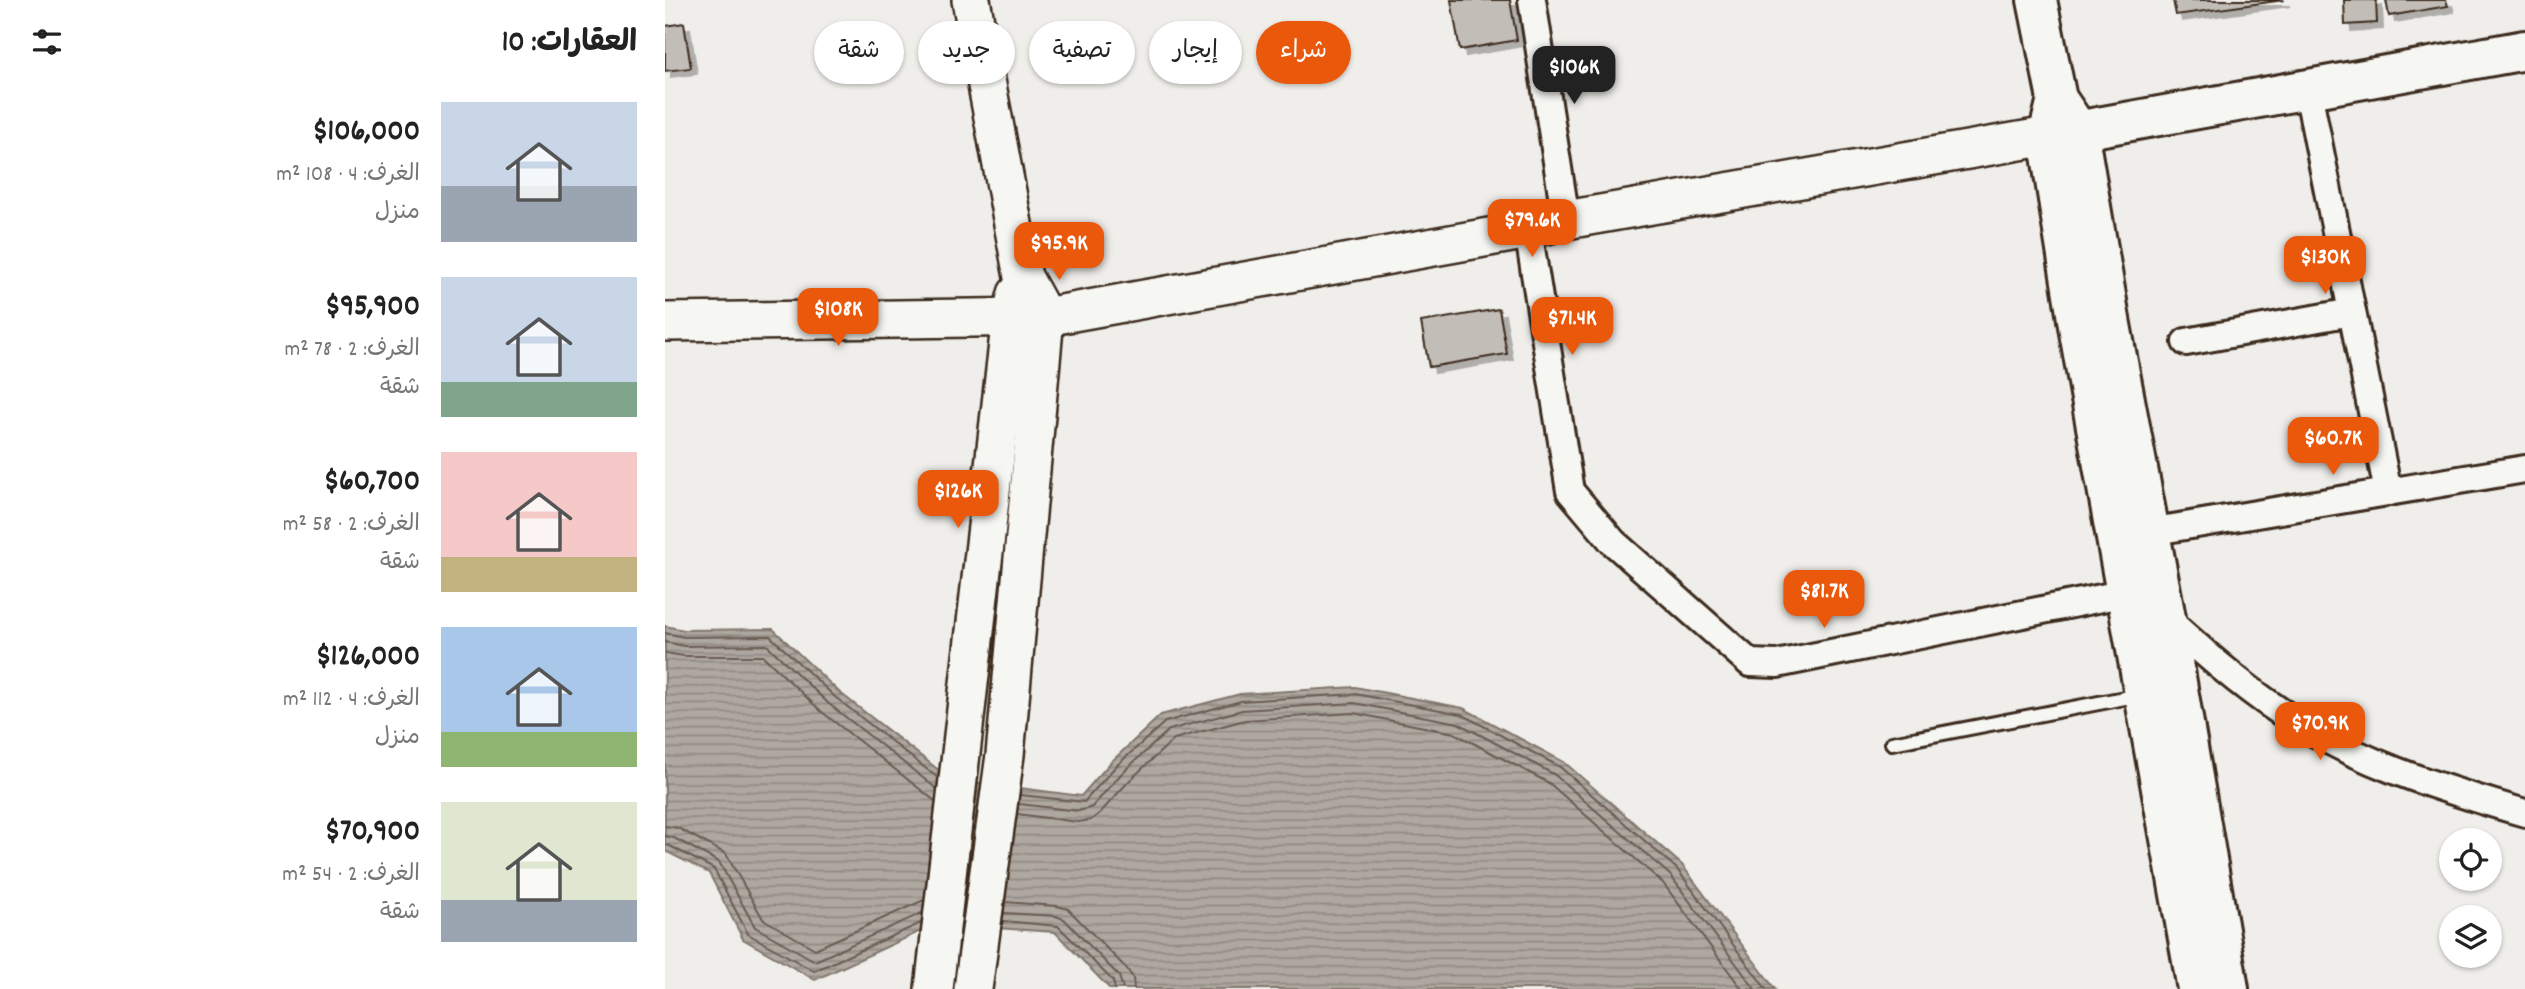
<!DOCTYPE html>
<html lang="ar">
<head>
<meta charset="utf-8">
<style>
  :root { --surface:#fff; --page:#f6f6f6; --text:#222; --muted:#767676; --accent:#ea580c }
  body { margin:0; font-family:Dekko,"Playpen Sans Arabic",sans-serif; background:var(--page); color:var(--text); direction:rtl; height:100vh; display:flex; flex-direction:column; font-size:26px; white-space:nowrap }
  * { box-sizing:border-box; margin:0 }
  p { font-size:23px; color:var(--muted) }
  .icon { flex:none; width:38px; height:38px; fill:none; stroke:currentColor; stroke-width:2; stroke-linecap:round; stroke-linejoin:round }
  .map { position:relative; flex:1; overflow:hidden; direction:ltr }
  .sheet { display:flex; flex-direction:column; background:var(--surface); width:665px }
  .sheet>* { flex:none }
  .banner { position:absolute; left:21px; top:21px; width:665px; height:63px; direction:rtl; display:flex; gap:14px }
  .fabs { position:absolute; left:1774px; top:828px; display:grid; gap:14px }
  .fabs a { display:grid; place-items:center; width:63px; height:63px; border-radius:50%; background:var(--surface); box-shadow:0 2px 5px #0004; font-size:35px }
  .price { position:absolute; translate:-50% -60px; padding:0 16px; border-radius:14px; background:var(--accent); color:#fff; font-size:23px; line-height:46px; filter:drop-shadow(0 2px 4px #0008) }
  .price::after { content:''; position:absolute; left:50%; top:42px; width:21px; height:16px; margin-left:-10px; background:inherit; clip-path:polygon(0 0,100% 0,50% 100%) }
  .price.selected { background:#222; color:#fff }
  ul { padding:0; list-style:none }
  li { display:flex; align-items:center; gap:21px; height:175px; padding:0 28px }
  li span { display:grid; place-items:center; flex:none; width:196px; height:140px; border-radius:0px; color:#555 }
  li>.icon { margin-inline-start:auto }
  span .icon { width:84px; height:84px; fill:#fffc; stroke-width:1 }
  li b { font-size:30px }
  h2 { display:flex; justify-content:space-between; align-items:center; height:84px; padding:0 28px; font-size:30px }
  .tag { padding:0 24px; border-radius:32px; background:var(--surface); box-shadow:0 2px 5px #0004; font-size:24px; line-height:63px }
  .tag.selected { background:var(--accent); color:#fff }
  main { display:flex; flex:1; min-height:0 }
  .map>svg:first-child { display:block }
</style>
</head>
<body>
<main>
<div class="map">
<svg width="1860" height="989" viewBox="0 0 1860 989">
  <defs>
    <pattern id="water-rules" width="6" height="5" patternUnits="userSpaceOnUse" patternTransform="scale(1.75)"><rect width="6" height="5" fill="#afa8a1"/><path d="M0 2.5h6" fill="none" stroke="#908983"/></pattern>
    <filter id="shadow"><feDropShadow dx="6" dy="6" stdDeviation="0" flood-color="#0004"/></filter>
  </defs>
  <rect width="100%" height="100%" fill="#efeeea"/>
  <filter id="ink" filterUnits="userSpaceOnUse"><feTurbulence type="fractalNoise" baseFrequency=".0143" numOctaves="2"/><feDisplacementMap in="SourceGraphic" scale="14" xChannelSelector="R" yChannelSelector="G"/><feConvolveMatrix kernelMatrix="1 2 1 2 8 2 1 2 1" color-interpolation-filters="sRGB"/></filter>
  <g filter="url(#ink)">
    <path fill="url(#water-rules)" stroke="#81766d" stroke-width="2" d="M0,626L19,630L108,629L174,692L285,779L416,796L445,763L496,715L575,694L690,687L798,708L899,762L1017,865L1110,989H445L390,932L271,924L150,980L78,939L44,873L0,851Z"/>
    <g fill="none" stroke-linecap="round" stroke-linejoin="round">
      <g stroke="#695c52" stroke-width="2">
        <path d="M0,633L19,637L105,636L170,697L273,778"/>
        <path d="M0,642L19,646L102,645L164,704L272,789"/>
        <path d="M0,653L19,656H98L157,712L270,801"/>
        <path d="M355,795L419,802L450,767L500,722L576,701L690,694L796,714L895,767L1012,869L1101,989"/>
        <path d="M354,804L414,811L427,807L457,773L504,730L577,710L689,703L793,723L890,775L1005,875L1090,989"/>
        <path d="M352,814L413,822L426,820L435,813L464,781L509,739L580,720L688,713L789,733L884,783L998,883L1077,989"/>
        <path d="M0,826L13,828L61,854L98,919L150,949L259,900"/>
        <path d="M0,836L9,838L54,862L90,927L150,961L257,913"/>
        <path d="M0,845L5,846L49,869L83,934L149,971L256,923"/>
        <path d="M340,902L392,906L403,909L462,969L468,978L469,989"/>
        <path d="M339,913L391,916L399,919L454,976L458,989"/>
        <path d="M338,921L393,926L448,981L450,989"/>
      </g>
    </g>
    <g fill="#c2bdb7" stroke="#3b2a1e" stroke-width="2" filter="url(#shadow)">
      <path d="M786,0H845L852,40L795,50Z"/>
      <path d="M1508,0H1619L1511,15Z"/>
      <path d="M1679,0H1711L1712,23L1680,25Z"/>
      <path d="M1721,0H1781L1783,6L1724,16Z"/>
      <path d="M19,23L26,68L0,71V26Z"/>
      <path d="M834,309L842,354L764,367L756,322Z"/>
    </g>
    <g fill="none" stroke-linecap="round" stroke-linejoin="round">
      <defs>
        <path id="lane" d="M1227,743L1475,695"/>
        <g id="street">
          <path d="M867,0L901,220"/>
          <path d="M1643,91L1723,492"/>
          <path d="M863,230L905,491L948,542L1085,663L1112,664L1461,593"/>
          <path d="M1521,342L1687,312"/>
          <path d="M1484,532L1860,469"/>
          <path d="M1501,618C1537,651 1573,683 1613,710C1687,761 1774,788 1860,813"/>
        </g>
        <g id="secondary">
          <path d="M306,0L358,277L380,317L340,755L308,989"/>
          <path d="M0,322L380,317L863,230L901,220L1383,136"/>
          <path d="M269,989L346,317L352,294"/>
        </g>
        <path id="primary" d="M1383,136L1860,50"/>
        <g id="highway">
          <path d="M1372,0L1392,99L1413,130L1446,325L1501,618L1564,989"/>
          <path d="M1392,99L1383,136L1414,332L1532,989"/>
        </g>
      </defs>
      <use href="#lane" stroke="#3b2a1e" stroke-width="18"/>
      <use href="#street" stroke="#3b2a1e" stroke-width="32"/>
      <use href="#secondary" stroke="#3b2a1e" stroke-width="42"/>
      <use href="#primary" stroke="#3b2a1e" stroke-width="44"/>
      <use href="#highway" stroke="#3b2a1e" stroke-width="44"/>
      <use href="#lane" stroke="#f6f6f2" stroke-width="12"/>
      <use href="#street" stroke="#f6f6f2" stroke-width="26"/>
      <use href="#secondary" stroke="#f6f6f2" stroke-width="37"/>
      <use href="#primary" stroke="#f6f6f2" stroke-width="38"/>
      <use href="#highway" stroke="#f6f6f2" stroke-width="38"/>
    </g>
  </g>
</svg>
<div class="fabs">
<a><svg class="icon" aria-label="locate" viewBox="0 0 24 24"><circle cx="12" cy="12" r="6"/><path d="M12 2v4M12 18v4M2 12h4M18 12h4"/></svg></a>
<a><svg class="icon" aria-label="layers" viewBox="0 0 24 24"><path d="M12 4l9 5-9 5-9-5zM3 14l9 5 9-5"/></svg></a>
</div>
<b class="price selected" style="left:909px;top:106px">$106K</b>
<b class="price" style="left:867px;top:259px">$79.6K</b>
<b class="price" style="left:394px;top:282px">$95.9K</b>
<b class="price" style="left:1660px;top:296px">$130K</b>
<b class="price" style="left:173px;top:348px">$108K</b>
<b class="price" style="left:907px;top:357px">$71.4K</b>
<b class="price" style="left:1668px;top:477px">$60.7K</b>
<b class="price" style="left:293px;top:530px">$126K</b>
<b class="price" style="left:1159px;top:630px">$81.7K</b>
<b class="price" style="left:1655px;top:762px">$70.9K</b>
<div class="banner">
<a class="tag selected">شراء</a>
<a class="tag">إيجار</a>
<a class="tag">تصفية</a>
<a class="tag">جديد</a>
<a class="tag">شقة</a>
</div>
</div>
<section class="sheet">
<h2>العقارات: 10<svg class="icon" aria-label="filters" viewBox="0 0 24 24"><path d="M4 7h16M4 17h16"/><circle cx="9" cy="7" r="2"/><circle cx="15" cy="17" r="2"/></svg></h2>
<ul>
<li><span style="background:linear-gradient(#c9d6e8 60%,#9aa5b1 0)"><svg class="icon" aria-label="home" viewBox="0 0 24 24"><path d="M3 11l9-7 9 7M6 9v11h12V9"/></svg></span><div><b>$106,000</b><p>الغرف: 4 · 108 m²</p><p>منزل</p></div></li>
<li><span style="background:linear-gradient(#c9d6e8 75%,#7fa58c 0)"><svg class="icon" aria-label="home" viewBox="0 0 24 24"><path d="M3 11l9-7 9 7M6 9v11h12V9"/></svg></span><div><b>$95,900</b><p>الغرف: 2 · 78 m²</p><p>شقة</p></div></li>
<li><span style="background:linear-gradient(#f6c9c9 75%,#c2b280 0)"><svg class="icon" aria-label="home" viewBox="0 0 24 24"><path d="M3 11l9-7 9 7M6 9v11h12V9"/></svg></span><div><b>$60,700</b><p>الغرف: 2 · 58 m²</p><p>شقة</p></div></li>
<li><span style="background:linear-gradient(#a9c7e8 75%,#8fb573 0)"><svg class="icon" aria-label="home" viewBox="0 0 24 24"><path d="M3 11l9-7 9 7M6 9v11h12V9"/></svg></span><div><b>$126,000</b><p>الغرف: 4 · 112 m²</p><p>منزل</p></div></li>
<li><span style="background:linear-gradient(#dfe7d0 70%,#9aa5b1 0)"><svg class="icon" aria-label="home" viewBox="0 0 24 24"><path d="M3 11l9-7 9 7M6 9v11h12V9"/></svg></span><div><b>$70,900</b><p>الغرف: 2 · 54 m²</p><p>شقة</p></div></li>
</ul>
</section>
</main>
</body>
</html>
